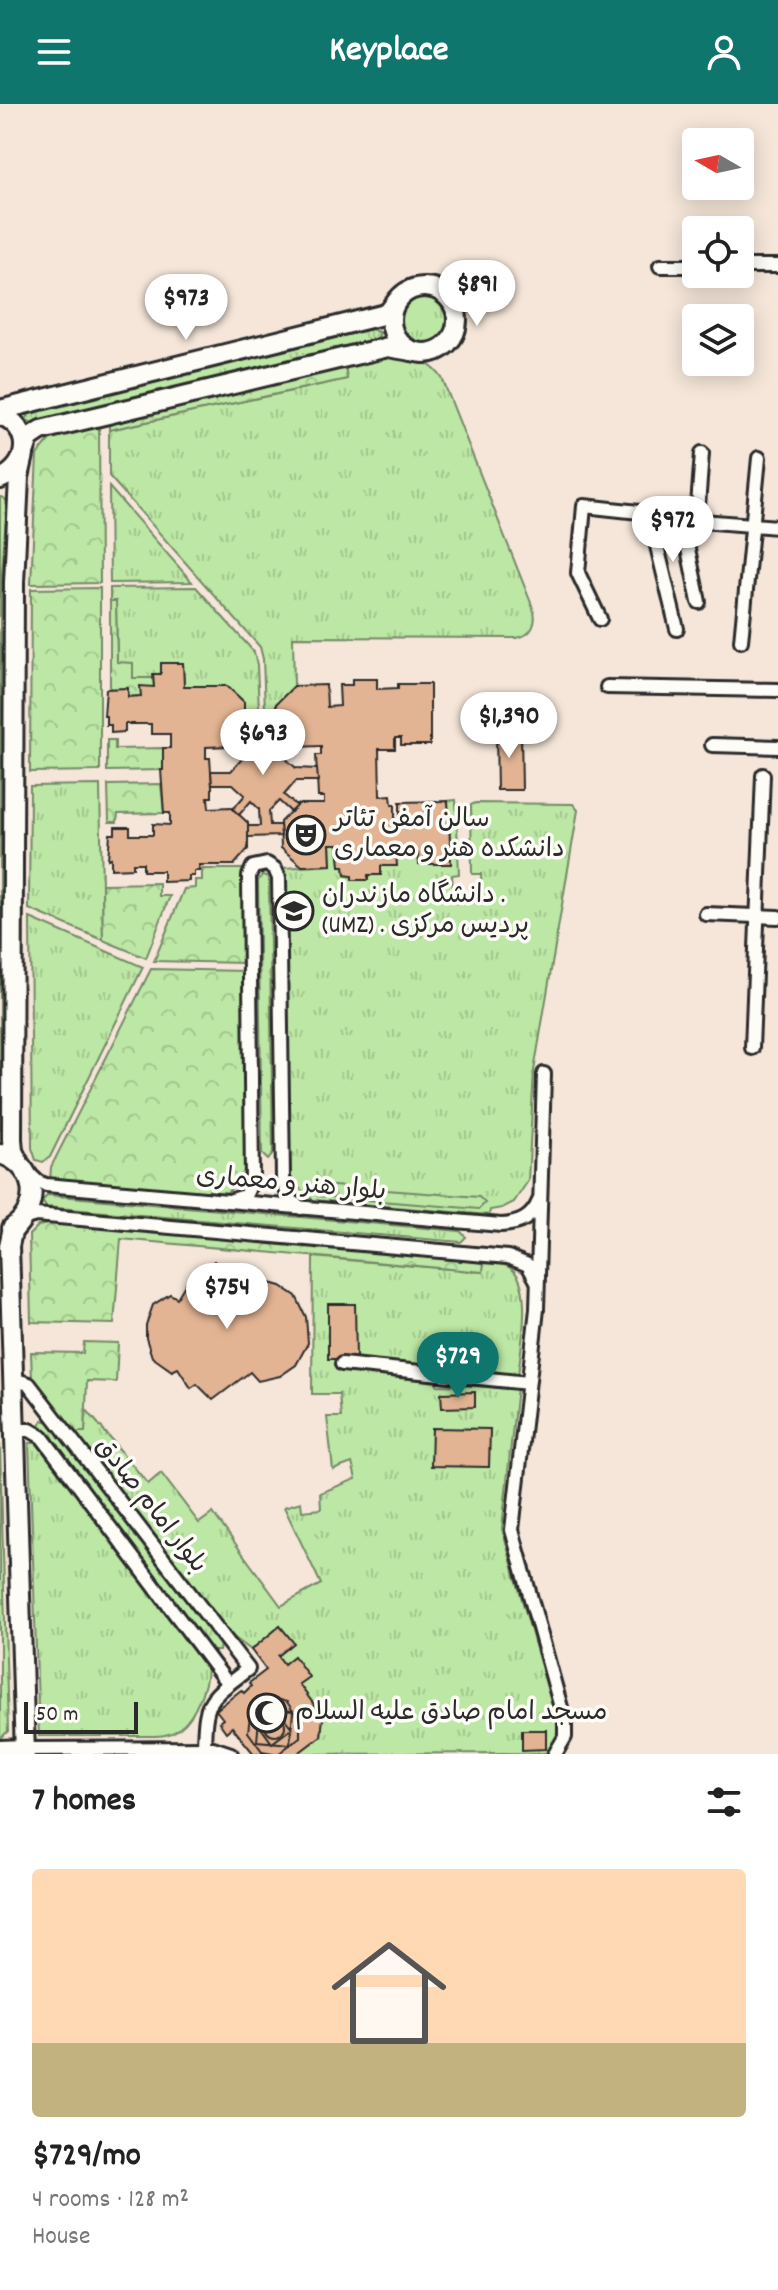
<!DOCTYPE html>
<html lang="en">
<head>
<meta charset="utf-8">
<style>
  :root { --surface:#fff; --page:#f6f6f6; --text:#222; --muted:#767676; --accent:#0f766e }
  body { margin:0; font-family:Dekko,"Playpen Sans Arabic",sans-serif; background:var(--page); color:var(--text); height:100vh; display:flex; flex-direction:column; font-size:30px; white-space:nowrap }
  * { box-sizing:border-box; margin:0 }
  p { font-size:26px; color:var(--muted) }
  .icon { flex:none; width:44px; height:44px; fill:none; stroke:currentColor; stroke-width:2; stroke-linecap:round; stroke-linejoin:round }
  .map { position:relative; height:1650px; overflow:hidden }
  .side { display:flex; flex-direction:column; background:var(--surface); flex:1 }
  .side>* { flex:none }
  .needle { width:52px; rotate:279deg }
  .tools { position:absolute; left:682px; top:24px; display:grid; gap:16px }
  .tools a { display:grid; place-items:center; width:72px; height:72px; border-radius:8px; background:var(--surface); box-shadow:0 4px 20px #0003; font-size:40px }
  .scale { position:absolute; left:24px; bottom:20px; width:114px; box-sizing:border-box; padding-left:8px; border:4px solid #2b2b2b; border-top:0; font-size:22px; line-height:28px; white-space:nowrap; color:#2b2b2b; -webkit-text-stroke:6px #fdfcf7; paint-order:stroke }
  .price { position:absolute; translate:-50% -68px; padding:0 18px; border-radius:28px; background:#fff; color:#222; font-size:26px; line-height:52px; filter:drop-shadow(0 2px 4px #0008) }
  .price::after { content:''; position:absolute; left:50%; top:48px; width:24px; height:18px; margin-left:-12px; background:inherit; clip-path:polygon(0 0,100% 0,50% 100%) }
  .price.selected { background:var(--accent); color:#fff }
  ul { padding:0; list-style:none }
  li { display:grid; align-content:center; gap:16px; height:424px; padding:0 32px }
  li span { display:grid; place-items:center; height:248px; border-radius:8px; color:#555 }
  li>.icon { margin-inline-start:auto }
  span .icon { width:144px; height:144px; fill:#fffc; stroke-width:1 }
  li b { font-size:34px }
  h2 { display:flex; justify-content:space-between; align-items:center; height:96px; padding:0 32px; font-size:34px }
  header { display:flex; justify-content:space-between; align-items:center; height:104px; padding:0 32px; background:var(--accent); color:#fff; font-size:36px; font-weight:700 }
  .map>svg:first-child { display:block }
</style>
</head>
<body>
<header><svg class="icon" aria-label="menu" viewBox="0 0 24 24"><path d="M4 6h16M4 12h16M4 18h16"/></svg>Keyplace<svg class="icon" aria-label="person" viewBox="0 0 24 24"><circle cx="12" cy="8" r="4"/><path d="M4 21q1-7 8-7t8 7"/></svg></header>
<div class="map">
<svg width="778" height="1650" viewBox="0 0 778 1650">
  <defs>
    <pattern id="grass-tufts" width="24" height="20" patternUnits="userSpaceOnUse" patternTransform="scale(2)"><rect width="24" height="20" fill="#bce7a4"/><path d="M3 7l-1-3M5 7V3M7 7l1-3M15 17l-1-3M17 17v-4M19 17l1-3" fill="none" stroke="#a2c68d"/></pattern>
    <pattern id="forest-crowns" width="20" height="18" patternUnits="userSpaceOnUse" patternTransform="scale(2)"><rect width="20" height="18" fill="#bce7a4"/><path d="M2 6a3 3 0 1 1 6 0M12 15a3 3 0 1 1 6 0" fill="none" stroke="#a2c68d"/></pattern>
  </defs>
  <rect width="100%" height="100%" fill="#f5e6d9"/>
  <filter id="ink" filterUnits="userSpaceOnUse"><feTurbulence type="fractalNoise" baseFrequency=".0125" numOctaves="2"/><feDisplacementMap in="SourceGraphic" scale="16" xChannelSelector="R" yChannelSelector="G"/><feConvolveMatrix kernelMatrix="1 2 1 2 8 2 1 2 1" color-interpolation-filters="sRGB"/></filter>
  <g filter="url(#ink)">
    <g fill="url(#grass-tufts)" stroke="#748968" stroke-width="2">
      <circle cx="424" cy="216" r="23"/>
      <path d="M372,225L380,229L376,236L33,319L26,316L30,308Z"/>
      <path d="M400,250C417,253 432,259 442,274L533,504C538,519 532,532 516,534L293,533L294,582L276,605L265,606L263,555L260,543L109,372V326L347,275L345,262Z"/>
      <path d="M109,383L192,478L110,479Z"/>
      <path d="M0,393L4,394L7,398L2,470L0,1027Z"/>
      <path d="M196,483L254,548L257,561L259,606H244V598L227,582H184L183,559H161V570H154L153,574L133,575L117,559L116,497H110V484Z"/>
      <path d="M100,681L103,836L29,805L30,682Z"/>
      <path d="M456,696L459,770L452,771L454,799L482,798L481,770H472L471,701L475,699L573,700L578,706L534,967L528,1077L514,1098L502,1104L490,1106L489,1111L313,1096L293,1079L287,1059L284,764L331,761L330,740H338L340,761L344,762L345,771L352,772V776H368V771H381V762H396V749H418L451,759L448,697Z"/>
      <path d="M262,771L267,772L269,777L273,1050L268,1056L262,1050L258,777Z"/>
      <path d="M30,814L143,863L50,1053L43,1058L36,1056L32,1044Z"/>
      <path d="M48,1091L460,1127L466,1133L461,1138L46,1103L42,1097Z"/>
      <path d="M313,1153L482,1168L484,1159C492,1160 501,1159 509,1163C535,1177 520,1247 518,1272L361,1255L360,1258L436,1274L437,1281L517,1283L502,1425L558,1622C558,1633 556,1643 545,1649L297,1650L321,1632L323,1613L299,1580L308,1573L294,1553L284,1560L278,1552L280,1523L251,1546L228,1529L75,1328H85L86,1305L148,1380L161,1369L199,1419L213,1409L281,1502L321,1480L284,1403L301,1398L302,1407L321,1405L320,1389L356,1375L352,1359L333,1366L327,1313H341L339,1290H312Z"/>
      <path d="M42,1316L50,1318L220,1540L219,1547H211L40,1323Z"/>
      <path d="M29,1339H36L44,1346L206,1559C210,1577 195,1613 180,1624C173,1630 164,1632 155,1632H39Z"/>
      <path d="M0,1340L8,1627L2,1633L0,1632Z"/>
    </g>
    <g fill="url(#forest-crowns)" stroke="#748968" stroke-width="2">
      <path d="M345,262L347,275L109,326V317Z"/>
      <path d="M99,319L100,479L31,480L37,351L56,328Z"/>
      <path d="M100,484V667L30,668L31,485Z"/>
      <path d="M110,497H116L117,558L133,559V574H153L154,583H141V592L129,593L127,584L110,585Z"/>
      <path d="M107,636H115V645L163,644V666L107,667Z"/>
      <path d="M161,680L164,709L118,710L117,718H109L108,681Z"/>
      <path d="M202,765H245V859L154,857L184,785L195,784V776H202Z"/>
      <path d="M159,779V792H170L146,854L103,836L102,780Z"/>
      <path d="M151,865L245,867L246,1063L238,1079L226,1089L50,1077L51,1063Z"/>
      <path d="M320,1081L479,1093L485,1099L479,1105L318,1092L314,1086Z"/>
      <path d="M57,1118L484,1156L483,1168L121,1135L114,1220L31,1218L29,1131L38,1122Z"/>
      <path d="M84,1238L118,1239L116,1278L87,1277L85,1328H75L32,1275L31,1248L83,1249Z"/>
    </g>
    <g fill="#e3b493" stroke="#2b2b2b" stroke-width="2">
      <path d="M161,559H183L184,582H227L244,598V627L229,642L206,643V654H210L212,682V693H208L209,704L231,703L248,719V745L234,761H199V767H194V772H189V777L163,778V767H143V759H133V764L111,765V754L108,755L110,730H115V723H130V731H153V720L170,721V709H164L161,666H163V644H170V630H151V620H125V628L111,629V621H106V612H104L106,585L128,584V593L141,592L140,582L154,583L153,570H161Z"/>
      <path d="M352,575H377V585L398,584V580H430V641H401V634H395V645H379L380,692L391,691L392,700H395V718H400V698L448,697L451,760H419L418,749H396L397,762H381V771H368V776H352V772L345,771L344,762H340L338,740H330L331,761L302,762L281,744L280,718L298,700H324V693H318L316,651H321V642L293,643L277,626L276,600L294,582L326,581L327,603L340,602L339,581H352Z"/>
      <path d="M276,614L277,623H265V637L275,646L285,634L292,641L283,652L296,664L317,665L318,677H296L284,691L297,702L291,708L279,697L269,707L270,721H280L281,732L248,733V722H260L259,705L251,697L239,711L233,705L245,691L233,680H212L211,667H231L243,654L230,641L237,635L249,646L256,639L255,623H244V615Z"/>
      <path d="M496,627H521L522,686H497Z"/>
      <path d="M214,1157L252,1187L259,1176L281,1182L296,1192L306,1213L308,1239L296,1261L280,1272L258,1277L250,1268L213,1296L197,1280L191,1284L178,1264L172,1267L152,1253L146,1234V1221L153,1201L170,1190L177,1194L191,1171L197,1173Z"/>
      <path d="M328,1200H355L356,1255H328Z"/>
      <path d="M475,1288V1303L442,1304L441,1289Z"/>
      <path d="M432,1324L490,1325L489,1363L431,1362Z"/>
      <path d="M280,1522L294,1539L278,1552L284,1560L294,1552L309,1573L299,1580L323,1613L321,1632L297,1650H254L232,1623L226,1628L219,1618L223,1615L216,1606L241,1586L244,1589L251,1582L249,1579L266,1566L251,1546Z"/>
      <path d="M272,1594L287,1598L300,1617V1633L278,1650L262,1647L248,1628L250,1612Z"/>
      <path d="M260,1604L293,1607L290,1640L257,1637Z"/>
      <path d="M278,1606L292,1624L272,1639L259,1621Z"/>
      <circle cx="275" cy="1622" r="10"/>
      <path d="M522,1626H546V1645L522,1646Z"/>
    </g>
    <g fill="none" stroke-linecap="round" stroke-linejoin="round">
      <defs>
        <g id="minor">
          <path d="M660,162H696"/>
          <path d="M740,162H778"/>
          <path d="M697,415L702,349"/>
          <path d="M682,416L699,498"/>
          <path d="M600,515L578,469L584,402L639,408L650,413"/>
          <path d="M677,525L650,413L778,423"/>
          <path d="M741,537L759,354"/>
          <path d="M607,583L778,586"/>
          <path d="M712,641L778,643"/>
          <path d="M706,810L778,813"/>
          <path d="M752,944L763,671"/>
          <path d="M544,970L537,1205L512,1426L565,1618V1633L555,1650"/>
          <path d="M27,1068L38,1078L46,1081L501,1121C520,1120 532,1114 539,1097"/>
          <path d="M229,1097L245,1092L252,1077L249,772L253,763L267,760L275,765L279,774L283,1074L289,1095L301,1104"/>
          <path d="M22,1115L36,1111L508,1153L528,1161L537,1177"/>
          <path d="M342,1260L528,1279"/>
          <path d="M13,1275L29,1280L248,1565C209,1595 205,1593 204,1644"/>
          <path d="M15,1326H30L42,1333L228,1580"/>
          <path d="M25,1645L213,1644L231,1650"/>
        </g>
        <g id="secondary">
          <circle cx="424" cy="216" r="33"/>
          <path d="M0,306L382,211L388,209L394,201"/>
          <path d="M0,311C33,322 31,363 0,375"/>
          <path d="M25,346L29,334L41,326L388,243L412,247"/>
          <path d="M0,1050C36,1060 43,1103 12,1124"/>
          <path d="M19,1059L13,1047L12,1035L14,479L19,373L24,351"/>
          <path d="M20,1118L12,1128L9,1142L25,1650"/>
          <path d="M0,1646L25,1645"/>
        </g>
      </defs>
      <use href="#minor" stroke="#2b2b2b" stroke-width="18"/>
      <use href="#secondary" stroke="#2b2b2b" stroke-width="24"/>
      <use href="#minor" stroke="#fdfcf7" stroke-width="12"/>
      <use href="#secondary" stroke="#fdfcf7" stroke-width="18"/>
    </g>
  </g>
  <defs>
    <symbol id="theatre-ring" viewBox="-11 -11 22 22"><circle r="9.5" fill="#fdfcf7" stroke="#2b2b2b" stroke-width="1.5"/><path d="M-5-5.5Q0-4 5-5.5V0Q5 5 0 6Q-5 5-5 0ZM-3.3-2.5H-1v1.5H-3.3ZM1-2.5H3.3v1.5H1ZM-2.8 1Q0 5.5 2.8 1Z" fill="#2b2b2b"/></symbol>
    <symbol id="university-ring" viewBox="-11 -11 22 22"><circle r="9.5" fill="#fdfcf7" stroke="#2b2b2b" stroke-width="1.5"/><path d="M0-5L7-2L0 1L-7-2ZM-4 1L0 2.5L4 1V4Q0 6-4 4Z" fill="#2b2b2b"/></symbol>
    <symbol id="mosque-ring" viewBox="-11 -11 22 22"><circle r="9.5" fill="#fdfcf7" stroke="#2b2b2b" stroke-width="1.5"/><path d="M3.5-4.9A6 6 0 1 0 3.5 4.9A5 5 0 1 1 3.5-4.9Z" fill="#2b2b2b"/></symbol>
  </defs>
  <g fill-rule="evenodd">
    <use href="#theatre-ring" x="284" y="709" width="44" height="44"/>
    <use href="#university-ring" x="272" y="785" width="44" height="44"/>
    <use href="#mosque-ring" x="245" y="1587" width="44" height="44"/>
  </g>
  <g text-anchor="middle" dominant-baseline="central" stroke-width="7" stroke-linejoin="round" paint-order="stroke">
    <g font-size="26" fill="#2b2b2b" stroke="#fdfcf7" text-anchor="start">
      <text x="334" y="716">سالن آمفی تئاتر<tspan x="334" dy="30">دانشکده هنر و معماری</tspan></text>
      <text x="322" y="792">دانشگاه مازندران .<tspan x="322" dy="30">(UMZ) . پردیس مرکزی</tspan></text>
      <text x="295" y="1609">مسجد امام صادق علیه السلام</text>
    </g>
    <g font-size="26" fill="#2b2b2b" stroke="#fdfcf7">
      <text transform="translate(291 1081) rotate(5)">بلوار هنر و معماری</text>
      <text transform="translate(150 1402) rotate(52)">بلوار امام صادق</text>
    </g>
  </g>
</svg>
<div class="tools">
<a><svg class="needle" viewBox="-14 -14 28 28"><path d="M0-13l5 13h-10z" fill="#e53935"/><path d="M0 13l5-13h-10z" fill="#767676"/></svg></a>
<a><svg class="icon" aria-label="locate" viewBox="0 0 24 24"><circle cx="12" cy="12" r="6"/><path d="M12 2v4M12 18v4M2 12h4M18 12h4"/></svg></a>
<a><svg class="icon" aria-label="layers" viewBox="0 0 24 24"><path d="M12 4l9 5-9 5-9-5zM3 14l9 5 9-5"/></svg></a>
</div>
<div class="scale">50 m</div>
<b class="price" style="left:477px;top:224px">$891</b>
<b class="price" style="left:186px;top:238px">$973</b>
<b class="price" style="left:673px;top:460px">$972</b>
<b class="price" style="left:509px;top:656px">$1,390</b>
<b class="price" style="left:263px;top:673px">$693</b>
<b class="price" style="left:227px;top:1227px">$754</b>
<b class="price selected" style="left:458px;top:1296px">$729</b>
</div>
<section class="side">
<h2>7 homes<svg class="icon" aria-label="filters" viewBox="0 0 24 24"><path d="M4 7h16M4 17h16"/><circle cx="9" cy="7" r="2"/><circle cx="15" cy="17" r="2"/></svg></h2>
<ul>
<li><span style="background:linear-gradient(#ffd9b3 70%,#c2b280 0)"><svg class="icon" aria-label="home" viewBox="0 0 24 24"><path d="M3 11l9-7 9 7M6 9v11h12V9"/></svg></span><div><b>$729/mo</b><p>4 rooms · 128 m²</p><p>House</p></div></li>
</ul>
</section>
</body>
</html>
